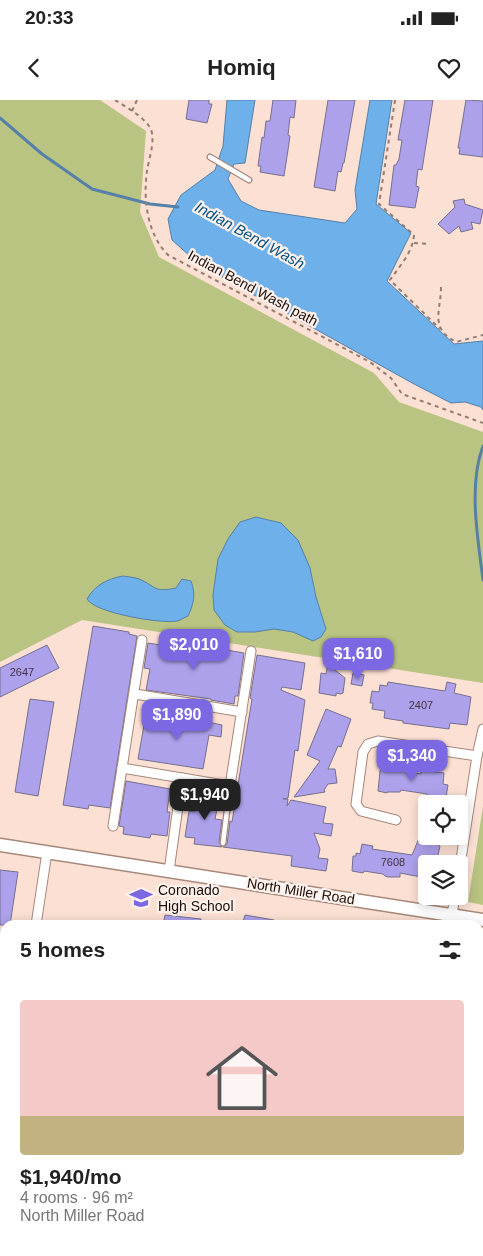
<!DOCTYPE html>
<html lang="en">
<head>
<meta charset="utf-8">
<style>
  :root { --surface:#fff; --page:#f2f2f2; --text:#222; --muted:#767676; --line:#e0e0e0; --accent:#7d68e4 }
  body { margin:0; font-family:Arial,sans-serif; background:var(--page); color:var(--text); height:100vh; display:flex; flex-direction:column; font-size:19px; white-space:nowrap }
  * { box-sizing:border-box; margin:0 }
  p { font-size:16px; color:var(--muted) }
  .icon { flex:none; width:28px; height:28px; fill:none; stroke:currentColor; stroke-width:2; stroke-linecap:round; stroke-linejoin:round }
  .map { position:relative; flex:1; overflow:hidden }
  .drawer { position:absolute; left:0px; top:820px; width:484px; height:336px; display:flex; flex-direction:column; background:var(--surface); border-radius:15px 15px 0 0; box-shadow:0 2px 12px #0003 }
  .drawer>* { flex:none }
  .controls { position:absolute; left:418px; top:695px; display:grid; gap:10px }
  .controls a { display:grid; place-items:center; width:50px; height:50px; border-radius:5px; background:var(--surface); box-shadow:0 2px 12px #0003; font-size:25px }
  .price { position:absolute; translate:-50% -42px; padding:0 11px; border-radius:10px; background:var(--accent); color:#fff; font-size:16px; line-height:32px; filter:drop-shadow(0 1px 2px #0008) }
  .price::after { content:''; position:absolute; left:50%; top:30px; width:15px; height:11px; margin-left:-8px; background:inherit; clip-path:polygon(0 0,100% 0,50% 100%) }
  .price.selected { background:#222; color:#fff }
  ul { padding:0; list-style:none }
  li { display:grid; align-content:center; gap:10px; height:265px; padding:0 20px }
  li+li { border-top:1px solid var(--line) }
  li span { display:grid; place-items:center; height:155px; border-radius:5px; color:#555 }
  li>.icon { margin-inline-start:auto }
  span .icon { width:90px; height:90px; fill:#fffc; stroke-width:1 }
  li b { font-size:21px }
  h2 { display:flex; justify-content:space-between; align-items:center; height:60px; padding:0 20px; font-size:21px }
  .status { display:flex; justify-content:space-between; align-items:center; height:35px; padding:0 25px; background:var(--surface); direction:ltr }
  .status svg { height:14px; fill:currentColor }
  header { display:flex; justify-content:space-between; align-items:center; height:65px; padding:0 20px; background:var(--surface); font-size:22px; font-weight:800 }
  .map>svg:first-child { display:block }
</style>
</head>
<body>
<div class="status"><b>20:33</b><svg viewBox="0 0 49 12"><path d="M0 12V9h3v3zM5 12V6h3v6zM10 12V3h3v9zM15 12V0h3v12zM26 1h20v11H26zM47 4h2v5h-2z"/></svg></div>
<header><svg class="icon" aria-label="back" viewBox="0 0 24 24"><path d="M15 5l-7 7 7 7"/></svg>Homiq<svg class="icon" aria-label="heart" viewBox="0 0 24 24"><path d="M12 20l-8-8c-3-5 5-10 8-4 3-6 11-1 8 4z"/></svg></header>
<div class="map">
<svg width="483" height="1156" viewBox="0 0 483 1156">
  <rect width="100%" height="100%" fill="#fce0d4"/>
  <g fill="#b9c382">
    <path d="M0,0H100L146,31L140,112L159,157L374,273L399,302L483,332V583L82,520L0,562Z"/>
    <path d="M483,706V805L468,802Z"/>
  </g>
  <g fill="#6eb0ea" stroke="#5580a7">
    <path d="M227,0H255L245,63L234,64L228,79L241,101L259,110L345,123L357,109L355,90L370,0H392L376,104L411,133L387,181L454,244L483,241V310L481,307L465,302L451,303L414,284L227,180L191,157L172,140L168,119L181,95L215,70L223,46Z"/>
    <path d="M256,417L281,423L298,440L310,468L316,497L326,529L321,537L313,541L293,532L274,529L255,532H237L225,525L214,510L213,495L218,459L228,439L240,422Z"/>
    <path d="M123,476C128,477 134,477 139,479C156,486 153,493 176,488L182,479L191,481C196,494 194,503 188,516C185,517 181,520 177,521C161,524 95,513 87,499C95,485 107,479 123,476Z"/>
  </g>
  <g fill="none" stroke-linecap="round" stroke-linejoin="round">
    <g stroke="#5580a7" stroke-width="3">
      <path d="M0,18L42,54L92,89L150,104L178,107"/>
      <path d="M483,346C468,386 478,439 483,480"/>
    </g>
  </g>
  <g fill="#aea1ec" stroke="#74708c">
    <path d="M189,0H209V4H212L207,23L186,19Z"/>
    <path d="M273,0H296L294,18L290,17L288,35L290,36L288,50L284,76L260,72L261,66H258L262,37L264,38L266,21H270Z"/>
    <path d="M328,0H355L344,63H343L341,72L338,71L335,91L314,87Z"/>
    <path d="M405,0H433L422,70L418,69L416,86L419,87L415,108L389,105L394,65H396L399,59L402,40H398Z"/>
    <path d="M466,0L483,1V57L459,54L460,48H458Z"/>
    <path d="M464,99L465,104L483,110L480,124L471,122L473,129L461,132L459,126L449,134L438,124L455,107L453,101Z"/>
    <path d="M93,526L129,532V534L137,536L110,708L89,705L88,709L63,705Z"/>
    <path d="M167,540L244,553L238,596H235L234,604L211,600V599L146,590L150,569L144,568L148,543L167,546Z"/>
    <path d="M47,545L59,568L0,597V568Z"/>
    <path d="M257,555L305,563L301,590L282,587L281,590L305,600L298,651L295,650L288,698L283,699H288L287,706L291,700L326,707L323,723L333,724L331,736L314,733L320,749L318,758L328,759L326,771L291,766L292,756L223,747L227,744L230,721L232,722L252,599L250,598Z"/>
    <path d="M327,568L335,570L345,578L343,593L341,594L336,593V596L319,593L321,573L326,574Z"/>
    <path d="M353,573L364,575L362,586L351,584Z"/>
    <path d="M388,582L445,591L447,582L456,584L454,593L471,597L467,625L450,623L449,629L403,623V621L384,618L385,611L372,609L373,603H370L372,591L379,592L380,585L387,586Z"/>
    <path d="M30,599L54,602L38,696L15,692Z"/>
    <path d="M326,609L351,619L341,647L338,646L328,669H335L337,683L328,684L324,690L325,692L294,697L320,661L307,655Z"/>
    <path d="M146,614L184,621V617L222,625L221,637L209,635L203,669L138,659Z"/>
    <path d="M386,658L401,661L399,670L421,674V670L444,673L443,684L448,685L446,697H439L438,704H425L427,694L401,690L400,692H387V693L378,691L380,671L381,669H384Z"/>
    <path d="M126,681L170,689L167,712H170L167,736L151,734L150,738L123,734L124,727L119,726Z"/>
    <path d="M198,691L220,694L215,719L222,720L219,742L222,747L194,744L195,738L185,737L189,711L195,712Z"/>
    <path d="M420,736L440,746L436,764H426V778L400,773V777H388L385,776L383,774L364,771L363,773L352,771L353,756H356V753L360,754L362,744L373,746L372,749L412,755Z"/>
    <path d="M0,770L18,772L10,825H0Z"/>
    <path d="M165,815L201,819V825H163Z"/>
    <path d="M245,815L274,820V825H242Z"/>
  </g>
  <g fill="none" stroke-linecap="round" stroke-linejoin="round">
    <defs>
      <g id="lane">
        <path d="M210,57L249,80"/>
        <path d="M223,743L230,686"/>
      </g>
      <g id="street">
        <path d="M135,594L242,612"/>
        <path d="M122,668L182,678"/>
        <path d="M396,720L361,711L356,704L363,652L368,644L378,641L477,656"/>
        <path d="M113,726L142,540"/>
        <path d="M169,771L182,678L230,686L251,551"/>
        <path d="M459,772L477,656L483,629"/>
        <path d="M452,815L455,796"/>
        <path d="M36,825L47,752"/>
        <path d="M0,1048L5,1017"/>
      </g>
      <path id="secondary" d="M0,745L483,820"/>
    </defs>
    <use href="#lane" stroke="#a6877a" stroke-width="7"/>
    <use href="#street" stroke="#a6877a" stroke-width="11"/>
    <use href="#secondary" stroke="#a6877a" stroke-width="15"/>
    <g stroke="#917d74" stroke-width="2" stroke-dasharray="4 4" stroke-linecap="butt">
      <path d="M115,0C126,7 141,15 149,26C157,37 149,58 147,71C143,99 147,134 168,155L370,262L391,278L402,294L483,323"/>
      <path d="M395,0L379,104L414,135C413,152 399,167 390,180L440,229"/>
      <path d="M132,11L137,0"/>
      <path d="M414,143L428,144"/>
      <path d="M441,187C441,211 429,228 456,242L483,235"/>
    </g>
    <use href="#lane" stroke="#fff" stroke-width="4.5"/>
    <use href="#street" stroke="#fff" stroke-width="9"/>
    <use href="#secondary" stroke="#fff" stroke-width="12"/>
  </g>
  <defs>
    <symbol id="school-bare" viewBox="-9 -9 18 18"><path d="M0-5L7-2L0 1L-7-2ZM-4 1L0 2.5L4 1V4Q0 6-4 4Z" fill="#7d68e4" stroke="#fff1eb" stroke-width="2.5" paint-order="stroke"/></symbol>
  </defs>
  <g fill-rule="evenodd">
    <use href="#school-bare" x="125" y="782" width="32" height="32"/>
  </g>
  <g text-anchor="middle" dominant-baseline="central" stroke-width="4.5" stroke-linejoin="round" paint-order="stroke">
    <g font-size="11" fill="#403443">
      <text x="22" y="572">2647</text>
      <text x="421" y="605">2407</text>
      <text x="393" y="762">7608</text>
    </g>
    <g font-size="14" fill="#1b100b" stroke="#fff1eb">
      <text transform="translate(253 188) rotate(28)">Indian Bend Wash path</text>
      <text transform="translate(301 791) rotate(9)">North Miller Road</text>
    </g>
    <g font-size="14" fill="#1b100b" stroke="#fff1eb" text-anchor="start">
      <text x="158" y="790">Coronado<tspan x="158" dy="16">High School</tspan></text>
    </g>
    <g font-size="15" font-style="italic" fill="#005287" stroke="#fff1eb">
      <text transform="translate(250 135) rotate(29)">Indian Bend Wash</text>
    </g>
  </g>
</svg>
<div class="controls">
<a><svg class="icon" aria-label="locate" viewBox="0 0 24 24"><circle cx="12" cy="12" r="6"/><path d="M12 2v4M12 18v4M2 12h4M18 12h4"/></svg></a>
<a><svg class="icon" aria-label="layers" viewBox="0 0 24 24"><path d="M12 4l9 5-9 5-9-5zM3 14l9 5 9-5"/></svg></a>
</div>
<b class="price" style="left:194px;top:571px">$2,010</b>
<b class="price" style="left:358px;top:580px">$1,610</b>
<b class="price" style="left:177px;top:641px">$1,890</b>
<b class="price" style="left:412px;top:682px">$1,340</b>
<b class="price selected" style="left:205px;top:721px">$1,940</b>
<section class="drawer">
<h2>5 homes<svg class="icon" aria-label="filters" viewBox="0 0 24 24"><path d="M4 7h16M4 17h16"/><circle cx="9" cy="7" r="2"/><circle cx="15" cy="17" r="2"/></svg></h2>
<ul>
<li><span style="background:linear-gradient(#f6c9c9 75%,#c2b280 0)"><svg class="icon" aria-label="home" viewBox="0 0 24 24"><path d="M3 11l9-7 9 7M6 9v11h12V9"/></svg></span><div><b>$1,940/mo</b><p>4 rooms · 96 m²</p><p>North Miller Road</p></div></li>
</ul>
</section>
</div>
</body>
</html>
